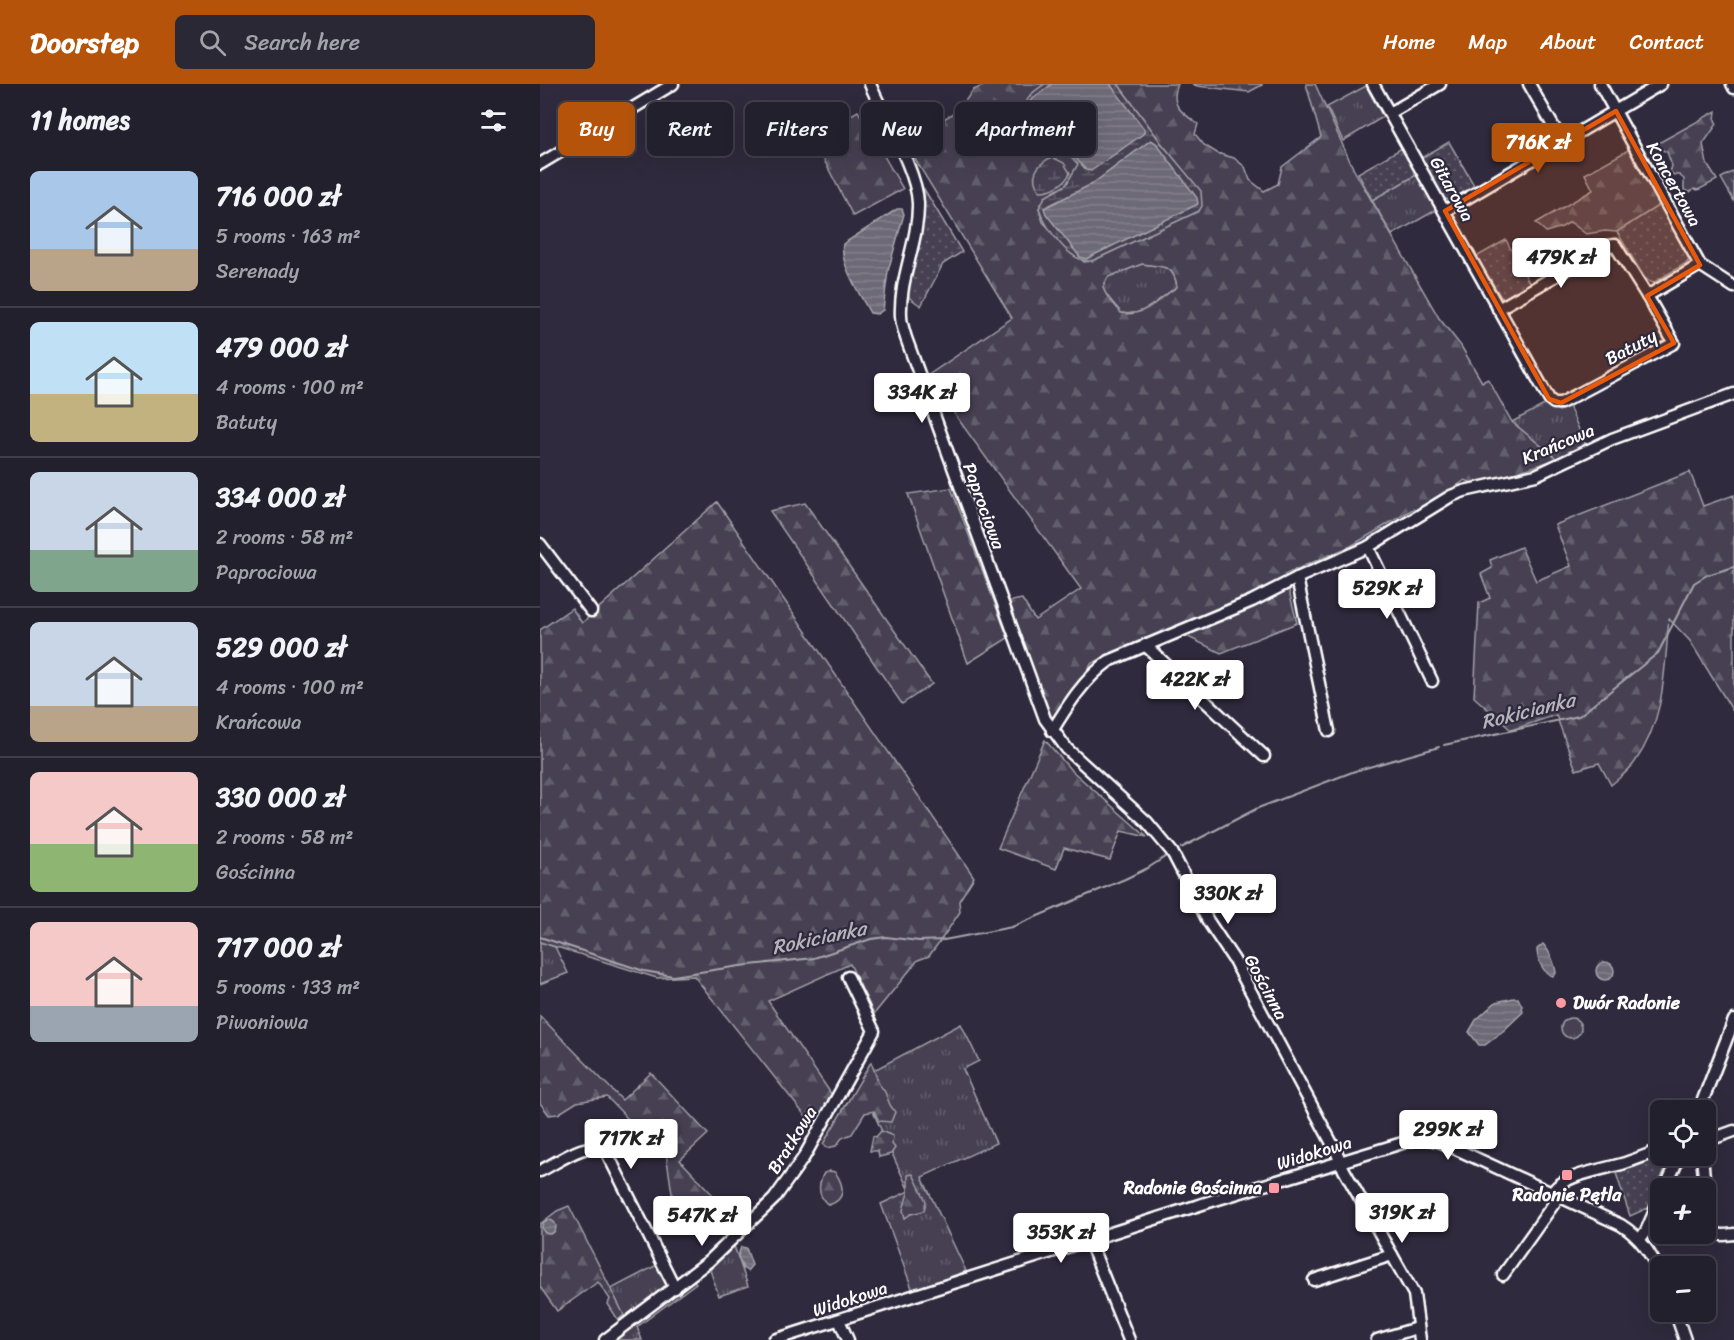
<!DOCTYPE html>
<html lang="en">
<head>
<meta charset="utf-8">
<style>
  :root { --surface:#23202e; --page:#2b2836; --text:#f1f3f6; --muted:#a3a3aa; --line:#403e4a; --accent:#b45309 }
  body { margin:0; font-family:Sriracha,sans-serif; background:var(--page); color:var(--text); height:100vh; display:flex; flex-direction:column; font-size:22px; white-space:nowrap }
  * { box-sizing:border-box; margin:0 }
  p { font-size:20px; color:var(--muted) }
  .icon { flex:none; width:33px; height:33px; fill:none; stroke:currentColor; stroke-width:2; stroke-linecap:round; stroke-linejoin:round }
  .map { position:relative; flex:1; overflow:hidden }
  .side { display:flex; flex-direction:column; background:var(--surface); width:540px }
  .side>* { flex:none }
  .guide { position:absolute; left:18px; top:18px; width:570px; height:54px; display:flex; gap:12px }
  .buttons { position:absolute; left:1110px; top:1016px; display:grid; gap:12px }
  .buttons a { display:grid; place-items:center; width:66px; height:66px; border-radius:9px; background:var(--surface); box-shadow:0 6px 24px #0002,0 0 0 2px var(--line); font-size:30px }
  .price { position:absolute; translate:-50% -51px; padding:0 14px; border-radius:6px; background:#fff; color:#222; font-size:20px; line-height:39px; filter:drop-shadow(0 2px 3px #0008) }
  .price::after { content:''; position:absolute; left:50%; top:36px; width:18px; height:14px; margin-left:-9px; background:inherit; clip-path:polygon(0 0,100% 0,50% 100%) }
  .price.on { background:var(--accent); color:#fff }
  ul { padding:0; list-style:none }
  li { display:flex; align-items:center; gap:18px; height:150px; padding:0 30px }
  li+li { border-top:2px solid var(--line) }
  li span { display:grid; place-items:center; flex:none; width:168px; height:120px; border-radius:9px; color:#555 }
  li>.icon { margin-inline-start:auto }
  span .icon { width:72px; height:72px; fill:#fffc; stroke-width:1 }
  li b { font-size:26px }
  h2 { display:flex; justify-content:space-between; align-items:center; height:72px; padding:0 30px; font-size:26px }
  .tag { padding:0 21px; border-radius:9px; background:var(--surface); box-shadow:0 6px 24px #0002,0 0 0 2px var(--line); font-size:21px; line-height:54px }
  .tag.on { background:var(--accent); color:#fff }
  header { display:flex; align-items:center; gap:36px; box-sizing:border-box; height:84px; padding:0 30px; background:var(--accent); color:#fff }
  header strong { font-size:28px }
  nav { display:flex; gap:33px; margin-inline-start:auto; font-size:21px }
  .search { width:420px; height:54px; background:var(--page); display:flex; align-items:center; gap:15px; box-sizing:border-box; padding:0 21px; border-radius:9px; color:var(--muted); font-size:22px }
  main { display:flex; flex:1; min-height:0 }
  .map>svg:first-child { display:block }
</style>
</head>
<body>
<header>
<strong>Doorstep</strong>
<div class="search"><svg class="icon" aria-label="search" viewBox="0 0 24 24"><circle cx="10" cy="10" r="6"/><path d="M15 15l6 6"/></svg>Search here</div>
<nav><a>Home</a><a>Map</a><a>About</a><a>Contact</a></nav>
</header>
<main>
<section class="side">
<h2>11 homes<svg class="icon" aria-label="filters" viewBox="0 0 24 24"><path d="M4 7h16M4 17h16"/><circle cx="9" cy="7" r="2"/><circle cx="15" cy="17" r="2"/></svg></h2>
<ul>
<li><span style="background:linear-gradient(#a9c7e8 65%,#b9a48a 0)"><svg class="icon" aria-label="home" viewBox="0 0 24 24"><path d="M3 11l9-7 9 7M6 9v11h12V9"/></svg></span><div><b>716 000 zł</b><p>5 rooms · 163 m²</p><p>Serenady</p></div></li>
<li><span style="background:linear-gradient(#bfe0f5 60%,#c2b280 0)"><svg class="icon" aria-label="home" viewBox="0 0 24 24"><path d="M3 11l9-7 9 7M6 9v11h12V9"/></svg></span><div><b>479 000 zł</b><p>4 rooms · 100 m²</p><p>Batuty</p></div></li>
<li><span style="background:linear-gradient(#c9d6e8 65%,#7fa58c 0)"><svg class="icon" aria-label="home" viewBox="0 0 24 24"><path d="M3 11l9-7 9 7M6 9v11h12V9"/></svg></span><div><b>334 000 zł</b><p>2 rooms · 58 m²</p><p>Paprociowa</p></div></li>
<li><span style="background:linear-gradient(#c9d6e8 70%,#b9a48a 0)"><svg class="icon" aria-label="home" viewBox="0 0 24 24"><path d="M3 11l9-7 9 7M6 9v11h12V9"/></svg></span><div><b>529 000 zł</b><p>4 rooms · 100 m²</p><p>Krańcowa</p></div></li>
<li><span style="background:linear-gradient(#f6c9c9 60%,#8fb573 0)"><svg class="icon" aria-label="home" viewBox="0 0 24 24"><path d="M3 11l9-7 9 7M6 9v11h12V9"/></svg></span><div><b>330 000 zł</b><p>2 rooms · 58 m²</p><p>Gościnna</p></div></li>
<li><span style="background:linear-gradient(#f6c9c9 70%,#9aa5b1 0)"><svg class="icon" aria-label="home" viewBox="0 0 24 24"><path d="M3 11l9-7 9 7M6 9v11h12V9"/></svg></span><div><b>717 000 zł</b><p>5 rooms · 133 m²</p><p>Piwoniowa</p></div></li>
</ul>
</section>
<div class="map">
<svg width="1194" height="1256" viewBox="0 0 1194 1256">
  <defs>
    <pattern id="grass-tufts" width="24" height="20" patternUnits="userSpaceOnUse" patternTransform="scale(1.5)"><rect width="24" height="20" fill="#464152"/><path d="M3 7l-1-3M5 7V3M7 7l1-3M15 17l-1-3M17 17v-4M19 17l1-3" fill="none" stroke="#625e6c"/></pattern>
    <pattern id="forest-firs" width="22" height="20" patternUnits="userSpaceOnUse" patternTransform="scale(1.5)"><rect width="22" height="20" fill="#464152"/><path d="M5 1l3.5 6h-7zM16 11l3.5 6h-7z" fill="#625e6c"/></pattern>
    <pattern id="wetland-marsh" width="20" height="14" patternUnits="userSpaceOnUse" patternTransform="scale(1.5)"><rect width="20" height="14" fill="#464152"/><path d="M1 5h8M5 5V1M11 12h8M15 12V8" fill="none" stroke="#625e6c"/></pattern>
    <pattern id="park-dots" width="8" height="8" patternUnits="userSpaceOnUse" patternTransform="scale(1.5)"><rect width="8" height="8" fill="#464152"/><path d="M2 2h.1M6 6h.1" fill="none" stroke="#625e6c" stroke-width="1.8" stroke-linecap="round"/></pattern>
    <pattern id="water-rules" width="6" height="5" patternUnits="userSpaceOnUse" patternTransform="scale(1.5)"><rect width="6" height="5" fill="#6d6a77"/><path d="M0 2.5h6" fill="none" stroke="#83808b"/></pattern>
  </defs>
  <rect width="100%" height="100%" fill="#2f2a3d"/>
  <filter id="ink" filterUnits="userSpaceOnUse"><feTurbulence type="fractalNoise" baseFrequency=".0167" numOctaves="2"/><feDisplacementMap in="SourceGraphic" scale="12" xChannelSelector="R" yChannelSelector="G"/><feConvolveMatrix kernelMatrix="1 2 1 2 8 2 1 2 1" color-interpolation-filters="sRGB"/></filter>
  <g filter="url(#ink)">
    <g fill="url(#grass-tufts)" stroke="#a2a0a8" stroke-width="1.5">
      <path d="M826,2L843,33L803,57L787,23Z"/>
      <path d="M1194,87V117L1181,94Z"/>
      <path d="M878,90L898,125L852,151L832,116Z"/>
      <path d="M602,180C621,183 634,179 637,203C619,214 604,234 581,229C575,220 565,213 562,203L568,193Z"/>
      <path d="M1006,320L1019,327L1029,322L1046,362L1017,375L972,338Z"/>
      <path d="M0,858L15,863L28,889L0,900Z"/>
      <circle cx="1031" cy="944" r="10"/>
      <path d="M421,940L439,977L423,985L456,1059L382,1093L426,1187L373,1207L341,1120L369,1107L324,1008L334,986Z"/>
      <path d="M194,1162L208,1202L179,1212L170,1186Z"/>
      <path d="M117,1181L126,1199L125,1208L86,1236L71,1205Z"/>
      <path d="M152,1195L156,1199L148,1205L97,1243L102,1256H71Z"/>
    </g>
    <g fill="url(#forest-firs)" stroke="#a2a0a8" stroke-width="1.5" fill-rule="evenodd">
      <path d="M448,0H505L490,11L486,26L538,80L526,101L505,113L499,124L503,138L544,178L552,177L659,127L660,107L622,60L578,0H638C629,21 641,28 658,40L655,50L664,61L677,69L694,74L705,83L710,96L724,107L738,100L742,83L781,53L766,0H775L814,86L899,234L921,262L942,298L948,295L972,338L1017,375L937,401L925,396L876,430L873,425L811,462L745,490L757,539L681,569L630,544L552,579L511,638L467,518L482,515L495,536L541,505L387,292L472,234L364,57L418,27L433,6ZM602,180C621,183 634,179 637,203C619,214 604,234 581,229C575,220 565,213 563,203L568,193Z"/>
      <path d="M652,0H722V1L709,8L657,2Z"/>
      <path d="M318,27L363,105L313,132L272,53Z"/>
      <path d="M1176,27L1175,36L1177,40L1163,60L1167,80L1177,96L1158,106L1154,105L1150,108L1144,106V95L1139,91H1134L1130,88L1132,82L1127,68L1113,62Z"/>
      <path d="M1090,65L1121,120L1077,148L1065,147L1046,150L1030,138L1022,143L1006,148L996,139L1053,106L1045,90Z"/>
      <path d="M1150,388L1163,422L1194,411V629L1150,557L1129,535C1124,586 1126,634 1095,678C1089,687 1079,694 1071,701L1059,679L1036,686L1016,631L971,646L934,613L939,519L950,514L941,490L952,484L950,476L981,463L996,497L1031,482L1015,441Z"/>
      <path d="M411,404L468,554L428,579L368,410Z"/>
      <path d="M177,418L434,793L419,817L420,828L405,850L389,872L378,876L334,930L310,880L228,917L292,1011L274,1043L154,892L117,894L0,858V546L32,524L42,539Z"/>
      <path d="M265,419L392,600L362,620L230,427Z"/>
      <path d="M505,656L530,685L607,753L581,747L570,776L524,764L516,785L458,764Z"/>
      <path d="M0,932L82,1016L111,989L168,1050L140,1076L173,1111L160,1133L159,1150L155,1154L148,1143L150,1130L142,1125L134,1123L126,1069L118,1059L109,1057L67,1013L37,1018L18,1030L9,1031L0,1019Z"/>
      <path d="M331,978L339,1000L345,1008L350,1021L355,1028L351,1038L339,1037L334,1027L325,1029L312,1050L302,1054L296,1062L287,1064L283,1060Z"/>
      <path d="M341,1047L353,1052L352,1060L355,1064L351,1070L339,1073L338,1067H330L333,1052L336,1053Z"/>
      <path d="M290,1087L295,1088C304,1101 307,1115 289,1121C278,1114 277,1101 284,1089Z"/>
      <path d="M373,1090L386,1117L384,1127L371,1130L365,1134L363,1126L368,1109V1091Z"/>
      <path d="M29,1122L84,1231L78,1236L68,1220L70,1215L58,1198L17,1227L0,1203V1140L17,1127Z"/>
    </g>
    <g fill="url(#wetland-marsh)" stroke="#a2a0a8" stroke-width="1.5">
      <path d="M505,0H578L622,60L661,107L662,122L659,127L552,177C530,180 505,143 499,124L505,113L526,101L538,80L486,26C484,13 495,7 505,0Z"/>
      <path d="M512,73L524,79L530,89C525,100 512,107 500,107C488,93 497,80 512,73Z"/>
    </g>
    <g fill="url(#park-dots)" stroke="#a2a0a8" stroke-width="1.5">
      <path d="M909,58L935,103L911,117L903,114L881,74Z"/>
      <path d="M862,64L878,90L832,116L818,89Z"/>
      <path d="M384,105L422,168L403,180L381,222L367,212L372,185L379,166Z"/>
      <path d="M1121,120L1150,170L1148,178L1113,199L1106,196L1077,148Z"/>
      <path d="M966,156L991,202L967,215L961,213L936,173Z"/>
      <path d="M1123,1072L1129,1076L1108,1124L1090,1132L1076,1089Z"/>
    </g>
    <g fill="url(#water-rules)" stroke="#a7a6ad" stroke-width="1.5">
      <path d="M512,0H570L605,46L603,50L551,87L546,86L492,24L490,17Z"/>
      <path d="M611,56L616,59L657,114L658,120L546,175L540,173L506,130L504,124L552,100Z"/>
      <path d="M357,125H362L364,130L348,187L343,226L337,230L330,229C321,212 299,179 303,160Z"/>
      <path d="M1003,860C1009,866 1015,880 1016,889L1013,892C1003,890 997,875 997,865Z"/>
      <circle cx="1065" cy="887" r="9"/>
      <path d="M974,914H978L982,922L983,928L961,949L945,961H939L929,948L936,936L956,918Z"/>
      <circle cx="9" cy="1143" r="7"/>
      <path d="M201,1163L206,1164L212,1181L207,1187L202,1183L198,1172Z"/>
    </g>
    <g fill="none" stroke-linecap="round" stroke-linejoin="round">
      <g stroke="#a7a6ad" stroke-width="2">
        <path d="M904,661L1039,632L1118,569L1154,499L1167,491L1194,483"/>
        <path d="M641,764L718,724L815,687L899,663"/>
        <path d="M0,853L104,887L133,892L200,882L274,874L331,855L346,853L379,857L404,856L472,843L585,795L608,784L625,773"/>
      </g>
      <defs>
        <g id="minor">
          <path d="M330,0C343,32 377,86 378,119C379,157 359,194 361,232C361,239 364,247 366,254L505,635L527,665L607,738L632,768L668,837L694,876L796,1067L804,1086L874,1210L880,1256"/>
          <path d="M833,0L1009,315L1014,319H1021L1134,259L1107,212L1160,181"/>
          <path d="M989,0L1023,59"/>
          <path d="M1060,0L1160,181L1194,203"/>
          <path d="M1192,0L1194,4"/>
          <path d="M850,29L900,0"/>
          <path d="M0,80L133,0"/>
          <path d="M905,127L1121,0"/>
          <path d="M958,225L1068,162L1075,161L1107,212"/>
          <path d="M0,460L51,527"/>
          <path d="M828,463L892,597"/>
          <path d="M757,494L789,647"/>
          <path d="M605,561L724,672"/>
          <path d="M512,647C528,621 544,595 569,577L712,517L757,494L828,463L911,412L924,407L996,391L1072,355L1194,310"/>
          <path d="M1159,1026L1194,936"/>
          <path d="M1166,1065L1169,1056L1194,1047"/>
          <path d="M1162,1072L1165,1104"/>
          <path d="M0,1087C17,1079 49,1054 66,1067L135,1204"/>
          <path d="M1125,1104L1140,1071"/>
          <path d="M1166,1107L1171,1145C1177,1153 1185,1151 1194,1150"/>
          <path d="M1013,1108C1021,1091 1067,1085 1085,1079C1097,1075 1109,1070 1120,1066"/>
          <path d="M1100,1155L1106,1147L1120,1115"/>
          <path d="M549,1156L589,1256"/>
          <path d="M963,1191L1020,1111"/>
          <path d="M774,1196L852,1171"/>
          <path d="M1135,1227L1145,1256"/>
          <path d="M299,1236L308,1256"/>
          <path d="M65,1256L169,1177L234,1115L264,1073L334,947L308,893"/>
          <path d="M234,1256L675,1116L882,1053L901,1058L1081,1141C1100,1153 1111,1169 1120,1190"/>
          <path d="M837,1256L877,1244"/>
        </g>
      </defs>
      <use href="#minor" stroke="#fff" stroke-width="15"/>
      <use href="#minor" stroke="#2f2a3d" stroke-width="10"/>
    </g>
  </g>
  <path fill="#e8590c" fill-opacity="0.2" stroke="#e8590c" stroke-width="4.5" stroke-linejoin="round" d="M1076,27L1160,181L1107,212L1134,259L1021,319L1009,315L905,127Z"/>
  <g fill="#ff9aa2" stroke="#2f2a3d" stroke-width="2">
    <circle cx="1021" cy="919" r="6"/>
    <rect x="1021" y="1085" width="12" height="12" rx="3"/>
    <rect x="728" y="1098" width="12" height="12" rx="3"/>
  </g>
  <g text-anchor="middle" dominant-baseline="central" stroke-width="4.5" stroke-linejoin="round" paint-order="stroke">
    <g font-size="18" fill="#fff" stroke="#2f2a3d">
      <text transform="translate(1134 100) rotate(61)">Koncertowa</text>
      <text transform="translate(912 105) rotate(61)">Gitarowa</text>
      <text transform="translate(1091 263) rotate(-28)">Batuty</text>
      <text transform="translate(1018 360) rotate(-23)">Krańcowa</text>
      <text transform="translate(444 422) rotate(70)">Paprociowa</text>
      <text transform="translate(726 903) rotate(62)">Gościnna</text>
      <text transform="translate(252 1056) rotate(-58)">Bratkowa</text>
      <text transform="translate(774 1069) rotate(-17)">Widokowa</text>
      <text transform="translate(310 1215) rotate(-18)">Widokowa</text>
    </g>
    <g font-size="18" font-weight="bold" fill="#fff" stroke="#2f2a3d" text-anchor="start">
      <text x="1033" y="919">Dwór Radonie</text>
      <text x="722" y="1104" text-anchor="end">Radonie Gościnna</text>
      <text x="1027" y="1111" text-anchor="middle">Radonie Pętla</text>
    </g>
    <g font-size="20" font-style="italic" fill="#b6b4bb" stroke="#2f2a3d">
      <text transform="translate(988 627) rotate(-14)">Rokicianka</text>
      <text transform="translate(279 854) rotate(-12)">Rokicianka</text>
    </g>
  </g>
</svg>
<div class="buttons">
<a><svg class="icon" aria-label="locate" viewBox="0 0 24 24"><circle cx="12" cy="12" r="6"/><path d="M12 2v4M12 18v4M2 12h4M18 12h4"/></svg></a>
<a>+</a>
<a>−</a>
</div>
<b class="price on" style="left:998px;top:90px">716K zł</b>
<b class="price" style="left:1021px;top:205px">479K zł</b>
<b class="price" style="left:382px;top:340px">334K zł</b>
<b class="price" style="left:847px;top:536px">529K zł</b>
<b class="price" style="left:655px;top:627px">422K zł</b>
<b class="price" style="left:688px;top:841px">330K zł</b>
<b class="price" style="left:908px;top:1077px">299K zł</b>
<b class="price" style="left:91px;top:1086px">717K zł</b>
<b class="price" style="left:862px;top:1160px">319K zł</b>
<b class="price" style="left:162px;top:1163px">547K zł</b>
<b class="price" style="left:521px;top:1180px">353K zł</b>
<div class="guide">
<a class="tag on">Buy</a>
<a class="tag">Rent</a>
<a class="tag">Filters</a>
<a class="tag">New</a>
<a class="tag">Apartment</a>
</div>
</div>
</main>
</body>
</html>
